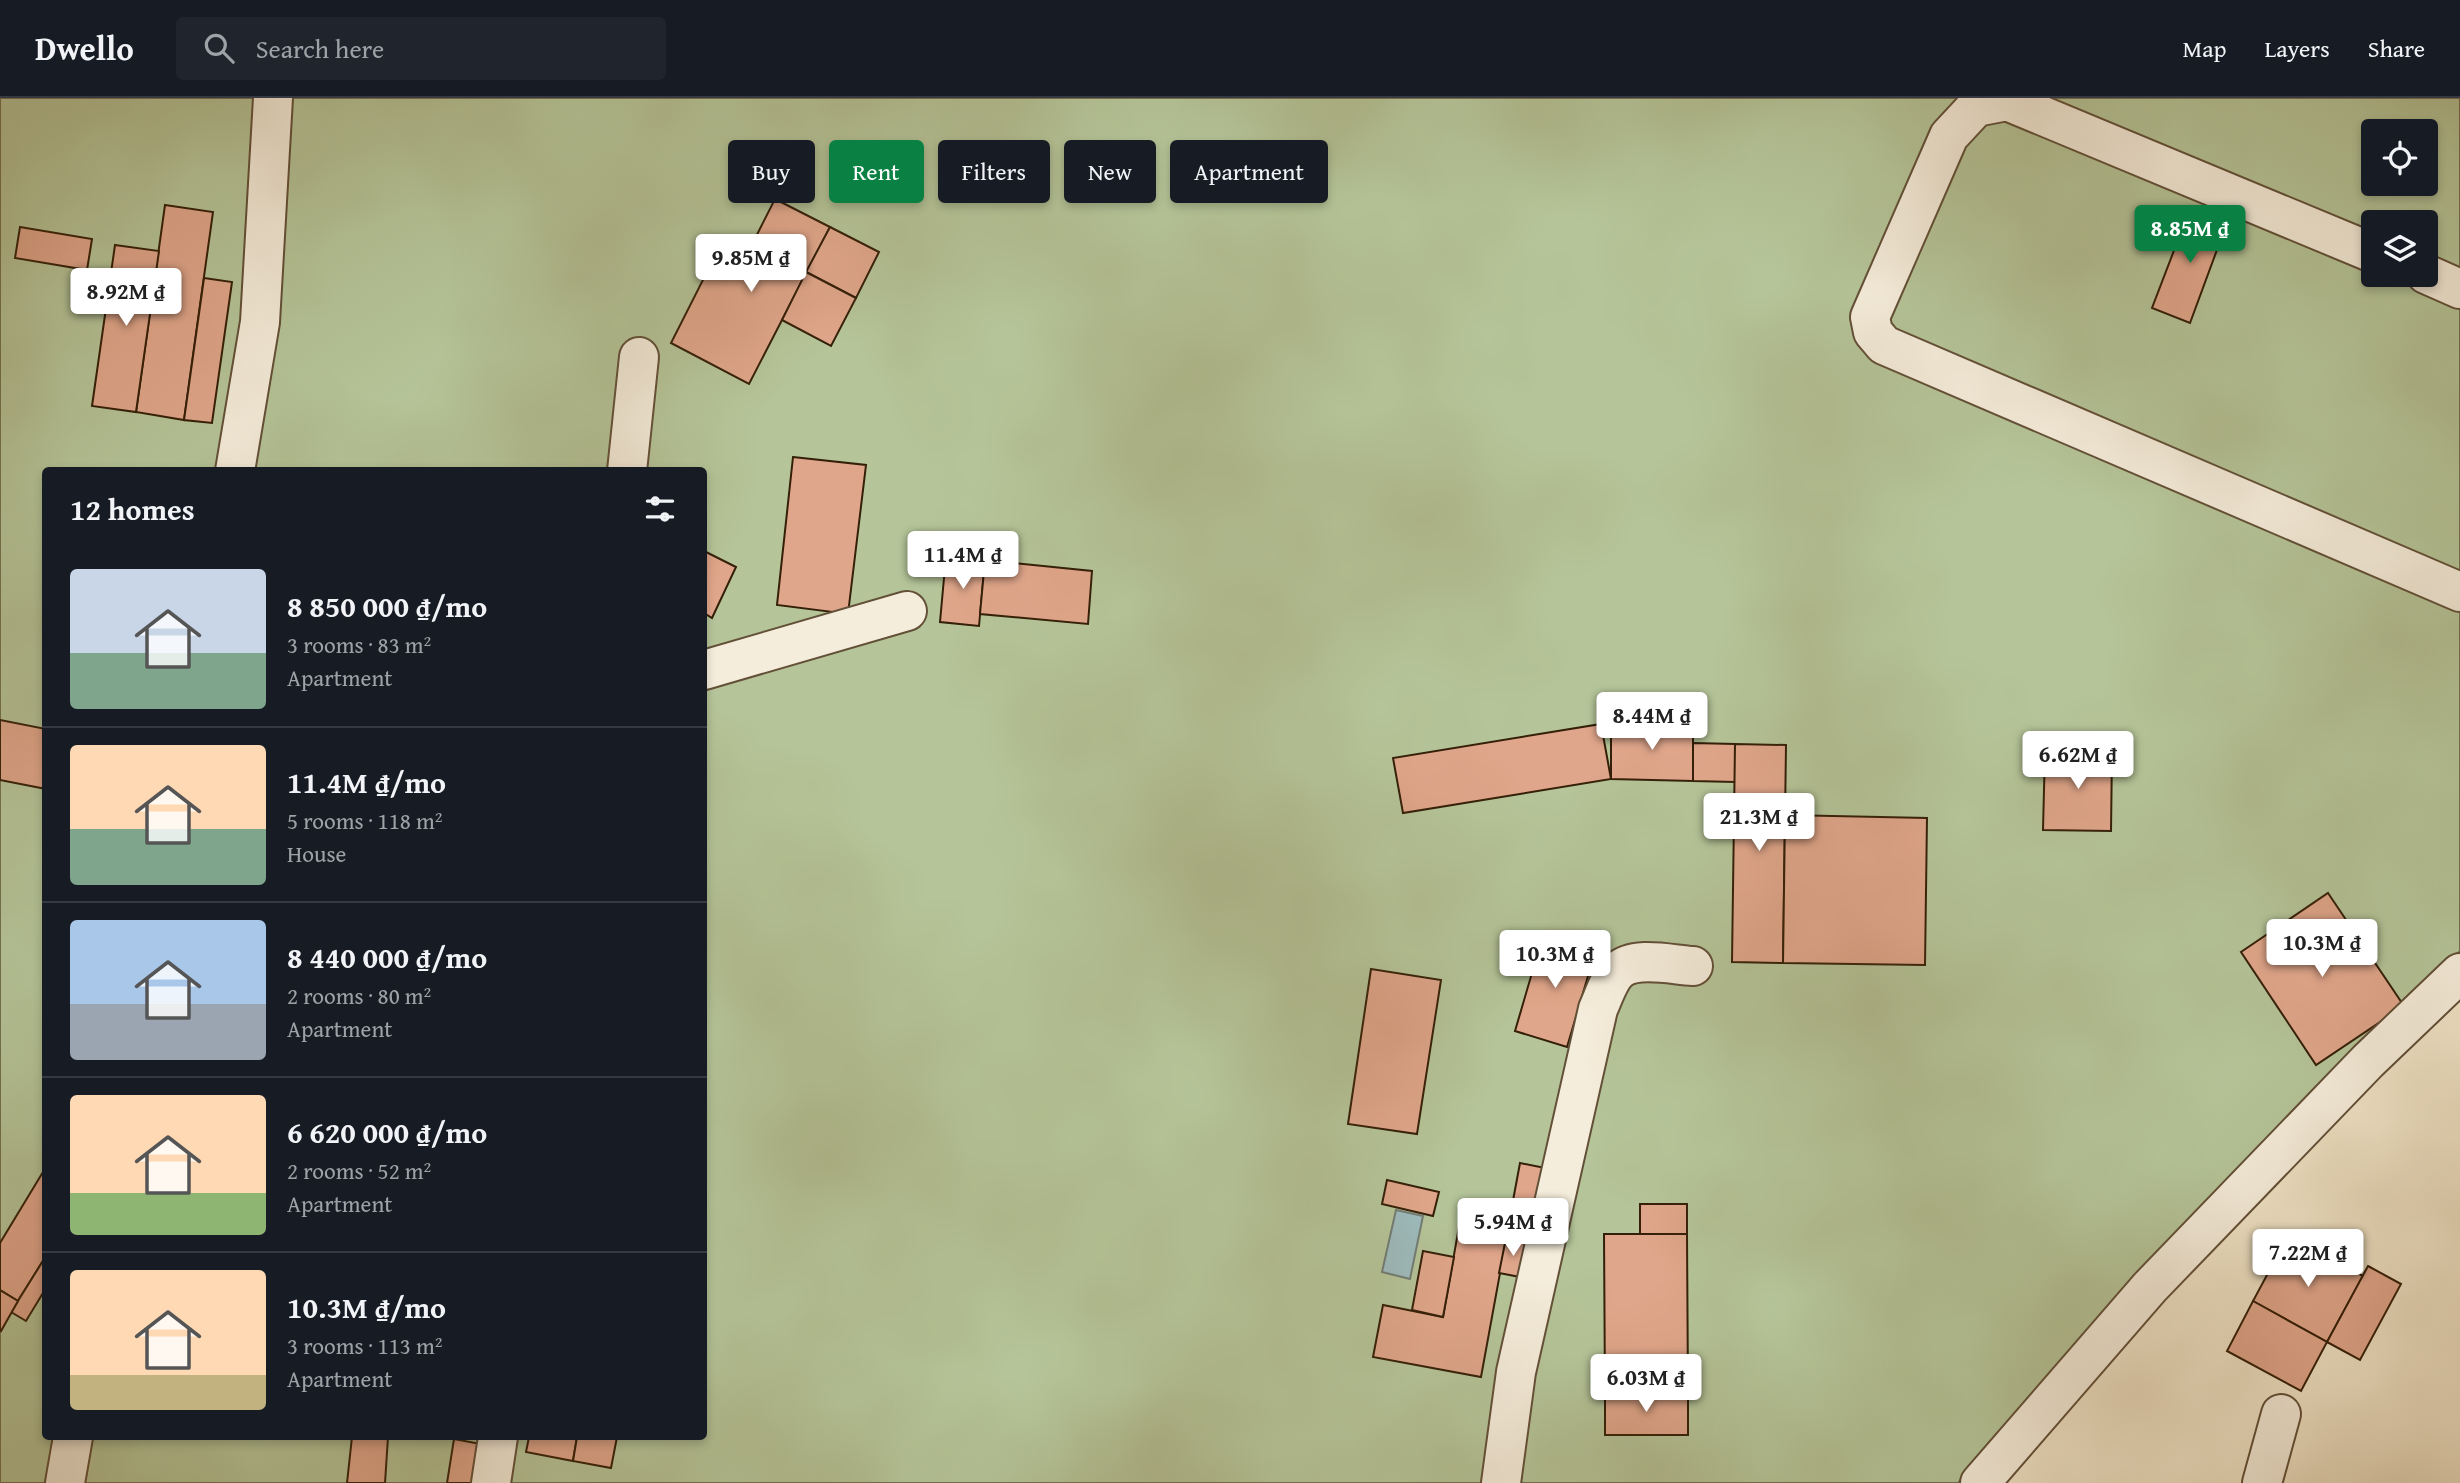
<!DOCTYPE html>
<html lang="en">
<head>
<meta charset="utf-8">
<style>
  :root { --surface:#171b24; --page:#20242c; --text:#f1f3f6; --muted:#9ea1a6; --line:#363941; --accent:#0b8043 }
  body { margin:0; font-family:"Gentium Book Plus",serif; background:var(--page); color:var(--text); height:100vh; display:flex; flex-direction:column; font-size:26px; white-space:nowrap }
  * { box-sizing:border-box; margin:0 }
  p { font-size:23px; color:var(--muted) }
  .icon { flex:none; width:38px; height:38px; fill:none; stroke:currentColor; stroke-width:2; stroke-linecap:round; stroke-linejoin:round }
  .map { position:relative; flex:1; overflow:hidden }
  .side { position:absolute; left:42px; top:369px; width:665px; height:973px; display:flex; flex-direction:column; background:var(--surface); border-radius:7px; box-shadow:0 4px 10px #0003 }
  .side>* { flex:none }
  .top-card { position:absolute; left:728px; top:42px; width:665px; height:63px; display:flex; gap:14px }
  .fabs { position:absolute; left:2361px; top:21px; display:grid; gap:14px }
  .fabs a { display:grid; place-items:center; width:77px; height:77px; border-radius:7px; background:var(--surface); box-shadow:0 4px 10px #0003; font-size:35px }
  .price { position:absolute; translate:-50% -60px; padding:0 16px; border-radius:7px; background:#fff; color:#222; font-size:23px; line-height:46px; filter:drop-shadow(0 2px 4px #0008) }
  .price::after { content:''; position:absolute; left:50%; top:42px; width:21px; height:16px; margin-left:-10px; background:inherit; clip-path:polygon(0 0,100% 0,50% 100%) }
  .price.selected { background:var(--accent); color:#fff }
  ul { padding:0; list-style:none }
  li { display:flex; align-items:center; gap:21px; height:175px; padding:0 28px }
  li+li { border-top:2px solid var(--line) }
  li span { display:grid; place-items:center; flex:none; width:196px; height:140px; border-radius:7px; color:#555 }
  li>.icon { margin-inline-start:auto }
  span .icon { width:84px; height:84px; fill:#fffc; stroke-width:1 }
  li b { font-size:30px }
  h2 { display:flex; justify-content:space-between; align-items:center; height:84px; padding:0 28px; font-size:30px }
  .tag { padding:0 24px; border-radius:7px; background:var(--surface); box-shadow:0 4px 10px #0003; font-size:24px; line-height:63px }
  .tag.selected { background:var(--accent); color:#fff }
  header { display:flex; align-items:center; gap:42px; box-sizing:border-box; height:98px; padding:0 35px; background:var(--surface); border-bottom:2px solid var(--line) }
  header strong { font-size:33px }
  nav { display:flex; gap:38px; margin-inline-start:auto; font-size:24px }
  .search { width:490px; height:63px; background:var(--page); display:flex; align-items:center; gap:18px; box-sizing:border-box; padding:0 24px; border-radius:7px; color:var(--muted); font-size:26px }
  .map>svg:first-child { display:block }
</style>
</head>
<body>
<header>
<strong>Dwello</strong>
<div class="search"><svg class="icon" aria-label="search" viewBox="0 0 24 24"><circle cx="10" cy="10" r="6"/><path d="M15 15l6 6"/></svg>Search here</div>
<nav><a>Map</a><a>Layers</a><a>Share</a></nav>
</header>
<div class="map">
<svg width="2460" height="1385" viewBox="0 0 2460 1385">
  <rect width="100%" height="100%" fill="#f0e4c7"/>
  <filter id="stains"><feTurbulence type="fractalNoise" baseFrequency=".00286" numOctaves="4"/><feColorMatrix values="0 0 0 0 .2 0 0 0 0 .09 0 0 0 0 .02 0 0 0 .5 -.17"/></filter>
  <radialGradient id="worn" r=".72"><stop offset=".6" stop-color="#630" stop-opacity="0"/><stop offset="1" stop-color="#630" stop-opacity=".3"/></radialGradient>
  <path fill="#b5c599" stroke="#747250" stroke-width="2" fill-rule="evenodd" d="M0,0H2460V853L1958,1385H0ZM2373,33H2426V86H2373ZM2373,124H2426V177H2373ZM46,373H704V1339H46Z"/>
  <path fill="#9dbcbe" stroke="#737d75" stroke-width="2" d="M1396,1112L1423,1118L1410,1181L1382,1174Z"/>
  <g fill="#e0a68b" stroke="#341f08" stroke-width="2">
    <path d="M775,101L830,129L749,286L671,245L713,162L738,174Z"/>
    <path d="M165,107L213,114L184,322L136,314Z"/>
    <path d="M2191,108L2228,122L2190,225L2152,210Z"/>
    <path d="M20,129L92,141L87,172L15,160Z"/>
    <path d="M830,129L879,154L856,200L806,174Z"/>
    <path d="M115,147L159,153L136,314L92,308Z"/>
    <path d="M806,174L856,200L831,248L782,222Z"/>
    <path d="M204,180L232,184L212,325L184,322Z"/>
    <path d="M793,359L866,367L848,516L777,507Z"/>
    <path d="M704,453L736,469L712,520L704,515Z"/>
    <path d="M946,458L985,462L979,528L940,524Z"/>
    <path d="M985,462L1092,473L1088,526L980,516Z"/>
    <path d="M0,622L46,631V691L0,682Z"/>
    <path d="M1611,624L1693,626V683L1611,681Z"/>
    <path d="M1601,626L1611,681L1403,715L1393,660Z"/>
    <path d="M1693,645L1735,646V684L1693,683Z"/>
    <path d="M1735,646L1786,647L1783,865L1732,864Z"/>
    <path d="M2045,652L2112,653L2111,733L2043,732Z"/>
    <path d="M1785,717L1927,720L1925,867L1783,865Z"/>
    <path d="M2328,795L2404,908L2316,967L2241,854Z"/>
    <path d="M1544,834L1596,851L1567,949L1515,933Z"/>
    <path d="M1371,871L1441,882L1417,1036L1348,1026Z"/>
    <path d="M1520,1065L1550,1071L1527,1144L1506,1140Z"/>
    <path d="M46,1069V1158L18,1203L0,1192V1145Z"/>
    <path d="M1387,1082L1439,1094L1433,1118L1382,1106Z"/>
    <path d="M1463,1106L1511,1115L1481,1279L1373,1259L1383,1207L1443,1219Z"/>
    <rect x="1640" y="1106" width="47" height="30"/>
    <path d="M1604,1136H1687L1688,1296H1605Z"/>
    <path d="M2288,1138L2363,1178L2327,1244L2253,1203Z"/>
    <path d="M1506,1140L1527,1144L1520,1179L1499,1175Z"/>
    <path d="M1423,1153L1454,1159L1443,1219L1412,1212Z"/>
    <path d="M46,1158V1190L26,1223L11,1214Z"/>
    <path d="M2368,1168L2401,1186L2360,1262L2327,1244Z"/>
    <path d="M0,1192L18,1203L1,1233L0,1232Z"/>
    <path d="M2253,1203L2327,1244L2301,1293L2227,1253Z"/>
    <rect x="1605" y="1296" width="83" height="41"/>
    <path d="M352,1339H388L385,1385H347Z"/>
    <path d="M529,1339H577L573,1363L526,1354Z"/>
    <path d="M577,1339H617L611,1370L573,1363Z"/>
    <path d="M454,1341L486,1347L480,1385H447Z"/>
  </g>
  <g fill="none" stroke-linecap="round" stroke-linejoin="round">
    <defs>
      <g id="minor">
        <path d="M2373,155L2007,3L1976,9L1949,38L1870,219L1873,234L1884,247L2460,494"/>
        <path d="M2426,176L2460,191"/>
        <path d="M235,373L260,224L273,0"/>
        <path d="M627,373L639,259"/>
        <path d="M704,572L907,513"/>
        <path d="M65,1385L73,1339"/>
        <path d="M491,1385L498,1339"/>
        <path d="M1501,1385L1516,1274L1598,911C1603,900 1609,881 1618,873C1635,857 1672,867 1693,868"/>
        <path d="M1980,1385L2150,1189L2368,963L2460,875"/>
        <path d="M2262,1385L2281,1316"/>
      </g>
    </defs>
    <use href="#minor" stroke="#635038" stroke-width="42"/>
    <use href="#minor" stroke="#f5eddb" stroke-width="38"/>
  </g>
  <rect width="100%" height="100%" filter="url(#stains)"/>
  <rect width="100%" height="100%" fill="url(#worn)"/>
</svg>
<div class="fabs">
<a><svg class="icon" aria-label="locate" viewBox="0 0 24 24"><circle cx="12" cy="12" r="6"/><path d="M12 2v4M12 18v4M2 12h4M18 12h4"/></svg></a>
<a><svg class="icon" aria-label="layers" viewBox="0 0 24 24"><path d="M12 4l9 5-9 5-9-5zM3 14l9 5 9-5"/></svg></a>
</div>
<b class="price selected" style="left:2190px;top:167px">8.85M ₫</b>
<b class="price" style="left:751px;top:196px">9.85M ₫</b>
<b class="price" style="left:126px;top:230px">8.92M ₫</b>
<b class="price" style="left:963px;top:493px">11.4M ₫</b>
<b class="price" style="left:1652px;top:654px">8.44M ₫</b>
<b class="price" style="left:2078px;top:693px">6.62M ₫</b>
<b class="price" style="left:1759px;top:755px">21.3M ₫</b>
<b class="price" style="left:2322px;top:881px">10.3M ₫</b>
<b class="price" style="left:1555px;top:892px">10.3M ₫</b>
<b class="price" style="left:1513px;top:1160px">5.94M ₫</b>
<b class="price" style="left:2308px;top:1191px">7.22M ₫</b>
<b class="price" style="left:1646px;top:1316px">6.03M ₫</b>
<div class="top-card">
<a class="tag">Buy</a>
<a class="tag selected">Rent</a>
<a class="tag">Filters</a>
<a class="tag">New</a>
<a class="tag">Apartment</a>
</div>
<section class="side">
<h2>12 homes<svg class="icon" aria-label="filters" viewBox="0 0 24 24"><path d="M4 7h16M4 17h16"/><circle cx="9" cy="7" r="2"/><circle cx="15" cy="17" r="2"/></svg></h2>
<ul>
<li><span style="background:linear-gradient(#c9d6e8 60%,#7fa58c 0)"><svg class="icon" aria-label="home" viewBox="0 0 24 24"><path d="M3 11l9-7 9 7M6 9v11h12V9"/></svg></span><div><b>8 850 000 ₫/mo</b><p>3 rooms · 83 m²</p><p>Apartment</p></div></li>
<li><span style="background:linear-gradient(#ffd9b3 60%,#7fa58c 0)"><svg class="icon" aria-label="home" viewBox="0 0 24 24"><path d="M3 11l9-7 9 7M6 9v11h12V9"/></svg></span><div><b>11.4M ₫/mo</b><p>5 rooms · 118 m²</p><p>House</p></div></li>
<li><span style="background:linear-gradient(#a9c7e8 60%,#9aa5b1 0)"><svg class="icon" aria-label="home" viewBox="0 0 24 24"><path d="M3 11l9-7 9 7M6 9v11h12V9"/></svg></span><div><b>8 440 000 ₫/mo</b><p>2 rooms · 80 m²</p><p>Apartment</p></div></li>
<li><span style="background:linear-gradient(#ffd9b3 70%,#8fb573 0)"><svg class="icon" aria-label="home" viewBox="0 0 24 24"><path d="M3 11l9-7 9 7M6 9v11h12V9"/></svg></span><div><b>6 620 000 ₫/mo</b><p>2 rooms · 52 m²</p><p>Apartment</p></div></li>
<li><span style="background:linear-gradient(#ffd9b3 75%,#c2b280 0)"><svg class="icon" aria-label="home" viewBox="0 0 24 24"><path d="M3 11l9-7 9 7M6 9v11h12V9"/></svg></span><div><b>10.3M ₫/mo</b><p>3 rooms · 113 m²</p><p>Apartment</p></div></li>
</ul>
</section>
</div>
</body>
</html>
